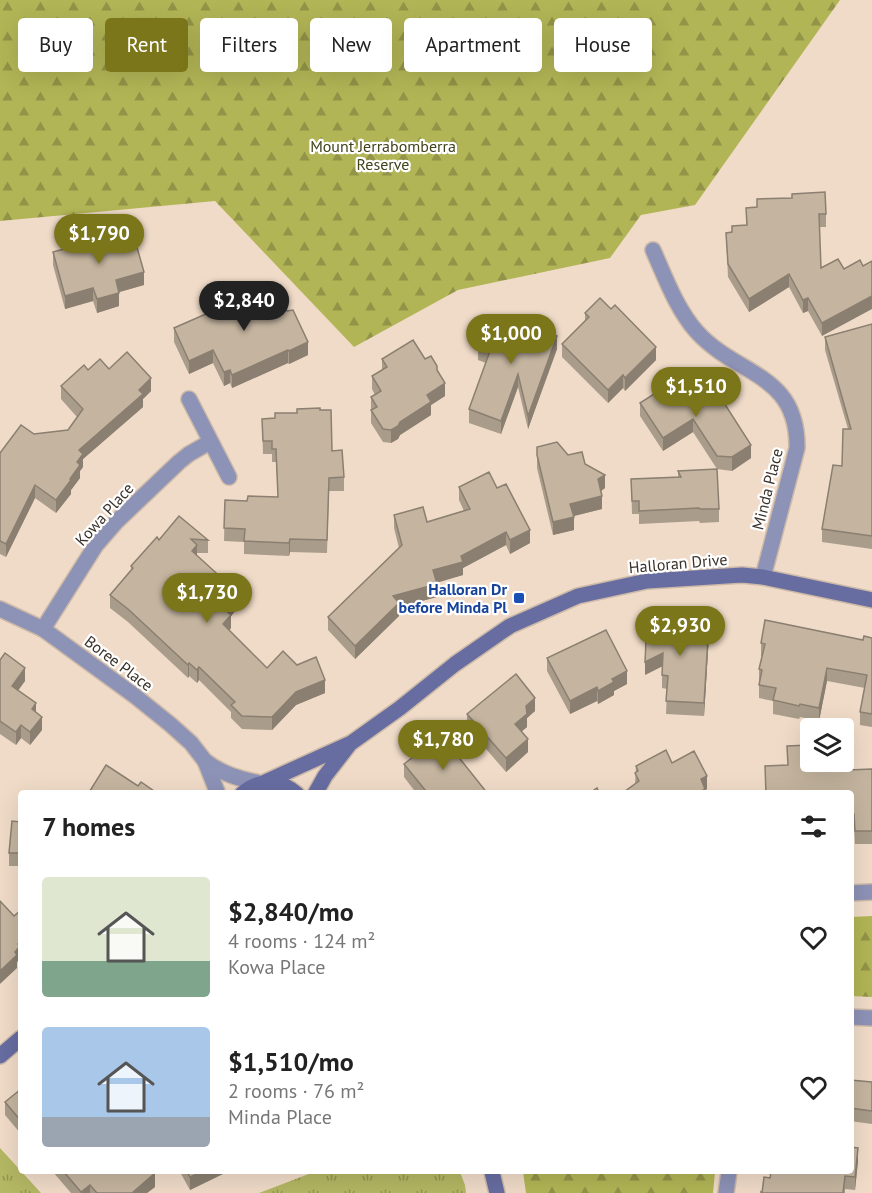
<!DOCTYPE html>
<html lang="en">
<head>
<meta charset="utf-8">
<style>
  :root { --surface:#fff; --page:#f2f2f2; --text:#222; --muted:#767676; --accent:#7c761a }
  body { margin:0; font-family:"PT Sans",sans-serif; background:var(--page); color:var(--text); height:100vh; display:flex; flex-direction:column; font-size:22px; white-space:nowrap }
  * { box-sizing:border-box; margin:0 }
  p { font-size:20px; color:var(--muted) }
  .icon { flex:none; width:33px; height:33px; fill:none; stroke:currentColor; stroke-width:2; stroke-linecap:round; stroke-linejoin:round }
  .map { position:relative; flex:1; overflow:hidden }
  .sheet { position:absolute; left:18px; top:790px; width:836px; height:384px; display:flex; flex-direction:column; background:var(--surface); border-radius:6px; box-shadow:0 6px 24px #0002 }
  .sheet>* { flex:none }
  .guide { position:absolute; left:18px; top:18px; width:837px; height:54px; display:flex; gap:12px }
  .fabs { position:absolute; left:800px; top:718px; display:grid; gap:12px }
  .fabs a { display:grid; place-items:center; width:54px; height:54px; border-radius:6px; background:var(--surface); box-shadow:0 6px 24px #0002; font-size:30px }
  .price { position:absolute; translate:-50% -51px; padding:0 14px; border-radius:21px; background:var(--accent); color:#fff; font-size:20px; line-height:39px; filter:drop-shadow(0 2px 3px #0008) }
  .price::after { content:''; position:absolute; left:50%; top:36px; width:18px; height:14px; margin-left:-9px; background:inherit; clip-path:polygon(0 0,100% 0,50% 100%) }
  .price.current { background:#222; color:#fff }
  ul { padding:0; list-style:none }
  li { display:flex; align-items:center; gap:18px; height:150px; padding:0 24px }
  li span { display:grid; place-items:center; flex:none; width:168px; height:120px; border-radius:6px; color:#555 }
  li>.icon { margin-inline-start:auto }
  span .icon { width:72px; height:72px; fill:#fffc; stroke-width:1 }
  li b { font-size:26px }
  h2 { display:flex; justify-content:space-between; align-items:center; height:72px; padding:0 24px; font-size:26px }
  .chip { padding:0 21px; border-radius:6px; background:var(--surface); box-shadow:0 6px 24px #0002; font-size:21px; line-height:54px }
  .chip.current { background:var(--accent); color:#fff }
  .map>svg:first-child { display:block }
</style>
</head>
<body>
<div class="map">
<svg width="872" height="1193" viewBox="0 0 872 1193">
  <defs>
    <pattern id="forest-firs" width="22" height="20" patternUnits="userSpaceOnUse" patternTransform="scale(1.5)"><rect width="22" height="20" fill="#b2b555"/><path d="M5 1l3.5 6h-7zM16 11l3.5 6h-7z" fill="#929447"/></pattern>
    <pattern id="park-tufts" width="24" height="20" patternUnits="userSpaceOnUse" patternTransform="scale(1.5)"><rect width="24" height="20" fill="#b4b763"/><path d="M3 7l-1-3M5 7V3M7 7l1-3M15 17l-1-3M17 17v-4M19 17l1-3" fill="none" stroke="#939552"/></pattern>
  </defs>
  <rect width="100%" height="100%" fill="#f0dbc8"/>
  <g fill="url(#forest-firs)">
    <path d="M0,0H840L695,205L641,215L610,258L458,290L354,347L215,201L0,221Z"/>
    <path d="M872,916V997L851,996V917Z"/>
    <path d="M523,1172H715L713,1193H526Z"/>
  </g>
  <g fill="url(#park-tufts)">
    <path d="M0,1148L41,1193H0Z"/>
    <path d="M314,1172H460L465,1185L466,1193H259Z"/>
  </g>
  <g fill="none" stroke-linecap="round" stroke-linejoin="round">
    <defs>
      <g id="street">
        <path d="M653,250C665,277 677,310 697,332C737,376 798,373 797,448L763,577"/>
        <path d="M189,399L229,477"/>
        <path d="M0,609L43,629L135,696L171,725L191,743L205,761L218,794"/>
        <path d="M43,629L96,545L116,522L179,462L189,454L210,442"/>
        <path d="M205,761C222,774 240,779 260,783"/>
        <path d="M850,893L872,892"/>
        <path d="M850,1017L872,1018"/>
        <path d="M726,1193L729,1172"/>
      </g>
      <g id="secondary">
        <path d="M265,782L351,743L400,708L455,664L510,626L578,596L647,581L742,575L763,577L872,600"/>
        <path d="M242,794C258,779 280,779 297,794"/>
        <path d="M315,794L325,776L349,745"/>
        <path d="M0,1056L21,1038"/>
        <path d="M492,1172L497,1193"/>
      </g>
    </defs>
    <use href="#street" stroke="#ccb9a8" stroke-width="18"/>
    <use href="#secondary" stroke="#ccb9a8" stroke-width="18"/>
    <use href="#street" stroke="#8d92b7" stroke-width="15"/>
    <use href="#secondary" stroke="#676da1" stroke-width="15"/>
  </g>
  <g fill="#a99c8a">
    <path d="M746,208L826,214V227H819L821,268L838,259L822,336L808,311L803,313L789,287L749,312L728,277L726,233L732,232L746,226Z"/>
    <path d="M53,252L144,285L119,292V306L97,313L93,301L65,309L53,265Z"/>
    <path d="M234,306L308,355L289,364L288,363L232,388L230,383L224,386L213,363L189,374L174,342V328Z"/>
    <path d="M585,313L656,360L625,391L623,388L608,403L562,357V344L585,322Z"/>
    <path d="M872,324V549L822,542V529L842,466L848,429L825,350V337Z"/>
    <path d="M478,347L557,349L528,429L518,387L501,434L469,423V409L486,363L478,360Z"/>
    <path d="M382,359H425L437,370L445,396L431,405V415L400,435L398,439L391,443L383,442L371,423V397L375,395L372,389V376L382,370Z"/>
    <path d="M109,369L151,391L143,399V407L83,459V467L80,471V478L71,490V494L56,513L35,498L6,557L0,554V453L34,434L68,430L77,417L61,399V386L88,370Z"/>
    <path d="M672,385L691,393L707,403L751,458L732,471L717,469L693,432L663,451L640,416V403Z"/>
    <path d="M262,419L332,451L344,477V491H329L327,553L290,552L289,556L244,554V542L224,541L225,500L247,501L278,497L276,462H272V454H263Z"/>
    <path d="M537,447L568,455L585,464L605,488L601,491L602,509L573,516L574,530L553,535L537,468Z"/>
    <path d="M678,471L719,509V522L700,523L699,521L639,524V514H632L631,479L678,477Z"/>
    <path d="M459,487L497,488L530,543L510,554L506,545L463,568V575L436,582L437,597L399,607V616L355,659L328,630V617L399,548L394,528V515L427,522L464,511L459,500Z"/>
    <path d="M179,516L208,540V553H197V556L244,601L231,616V628L229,631L267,668L325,693L296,705L272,730L242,729L231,718V712L199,680L197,683L189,676L188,678L128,622L110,608V595L131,571V566L159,540Z"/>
    <path d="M709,635L704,716L666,714L667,689L662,688V666L645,675Z"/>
    <path d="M872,638V727L860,725V712L865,688L827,681L819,721L800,717L799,719L773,714V701L759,698V669L762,656H761V643L863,640Z"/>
    <path d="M547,658L627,684L614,691V695L598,704L597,701L570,714L547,671Z"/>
    <path d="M0,660L25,681L18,690L36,713L42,730L30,745L21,738L16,745L0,734Z"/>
    <path d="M535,711L527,718V727L521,732L528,752L506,772L467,727V714Z"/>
    <path d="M787,746L825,771L872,769V844H855L854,827L850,828V794H765V766H788Z"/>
    <path d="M672,763L707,789L705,790V794L635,784L636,766Z"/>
    <path d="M404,764L488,794H417L404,777Z"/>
    <path d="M21,816V866H9V853L20,822Z"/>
    <path d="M850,1080L872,1082V1124L850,1121Z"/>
    <path d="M21,1089V1134L5,1115V1102Z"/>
    <path d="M858,1161L855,1190L845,1189V1193H761H762L770,1178Z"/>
    <path d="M53,1172H153L155,1187L147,1193H71Z"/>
    <path d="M180,1172H227L190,1190Z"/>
  </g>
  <g fill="#8a7f70">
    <path d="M144,272V285L116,293V280Z"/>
    <path d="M789,274V287L749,312V299Z"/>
    <path d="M93,288V301L65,309V296Z"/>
    <path d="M119,293V306L97,313V299Z"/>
    <path d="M872,296V309L822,336V323Z"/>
    <path d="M808,298V311L803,313V300Z"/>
    <path d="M557,336V349L528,429V416Z"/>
    <path d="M308,342V355L289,364V351Z"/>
    <path d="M656,347V360L625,391V378Z"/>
    <path d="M213,350V363L189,374V361Z"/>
    <path d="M288,350V363L232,388V375Z"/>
    <path d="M230,370V383L224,386V372Z"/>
    <path d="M518,374V387L501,434V421Z"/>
    <path d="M623,375V388L608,403V390Z"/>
    <path d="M151,378V391L143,399V407L83,459V467L80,471V478L71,490V494L56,513V500L70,479L79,450Z"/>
    <path d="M445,383V396L431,405V415L400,435L398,439L391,443V430L427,395Z"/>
    <path d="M693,419V432L663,451V438Z"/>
    <path d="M751,445V458L732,471V457Z"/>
    <path d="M605,475V488L598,493V479Z"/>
    <path d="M35,485V498L6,557V544Z"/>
    <path d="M602,496V509L570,517V504Z"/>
    <path d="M574,517V530L553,535V522Z"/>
    <path d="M530,530V543L510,554V540Z"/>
    <path d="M506,532V545L463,568V575L433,584V570Z"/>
    <path d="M290,539V552L289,556V543Z"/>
    <path d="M197,545V558L192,551Z"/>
    <path d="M437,584V597L399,607V616L355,659V646L393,596Z"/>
    <path d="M244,588V601L231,616V628L223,638V624L225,610Z"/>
    <path d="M709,622V635L704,716V703Z"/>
    <path d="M663,653V666L645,675V662Z"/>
    <path d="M189,663V676L188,678V665Z"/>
    <path d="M199,667V680L197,683V670Z"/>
    <path d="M25,668V681L12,699V686Z"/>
    <path d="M827,668V681L819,721V708Z"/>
    <path d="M627,671V684L614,691V695L598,704V691L612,679Z"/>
    <path d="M325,680V693L296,705L272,730V717L296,692Z"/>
    <path d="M597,687V701L570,714V701Z"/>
    <path d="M535,698V711L527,718V727L515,737V724L526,706Z"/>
    <path d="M36,703V716L32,709Z"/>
    <path d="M42,717V730L30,745V732Z"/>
    <path d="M21,725V738L16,745V732Z"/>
    <path d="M528,739V752L506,772V758Z"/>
    <path d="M707,776V789L705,790V794H697L701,779Z"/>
    <path d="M21,941V954L20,960L17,962V968L0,984V971L15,952L18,944Z"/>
    <path d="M858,1148V1161L855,1190V1177Z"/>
    <path d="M201,1172H227L190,1190V1177Z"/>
    <path d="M155,1173V1187L147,1193H132Z"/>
    <path d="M90,1185V1193H81V1192Z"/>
  </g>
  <g fill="#c5b5a0" stroke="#8a7f70" stroke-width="1.5">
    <path d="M825,192L826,214H819L821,268L838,259L844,269L860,260L863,266L872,261V296L822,323L808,298L803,300L789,274L749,299L728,264L726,233L732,232V226L747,225L746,208L757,207V199L792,198V194Z"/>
    <path d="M132,230L144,272L116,280L119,293L97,299L93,288L65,296L53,252Z"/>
    <path d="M275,286L287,311L293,310L308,342L289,351L288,350L232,375L230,370L224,372L213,350L189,361L174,328L233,302L234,306Z"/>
    <path d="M600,298L611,309L615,305L656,347L625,378L623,375L608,390L562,344L589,317L585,313Z"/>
    <path d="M489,316L502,321L503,319L523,327L524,323L557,336L528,416L518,374L501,421L469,409L490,351L478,347Z"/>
    <path d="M872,324V536L822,529L833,465L842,466L843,429H851L825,337Z"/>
    <path d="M413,340L425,359L431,356L437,366V370L445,383L427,395L431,402L400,422L398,426L391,430L383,429L371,410L377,407L371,397L381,391L372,376L387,367L382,359Z"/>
    <path d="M127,352L151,378L139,390L143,394L79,450L83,454L77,462L80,465L70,479L71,480L56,500L35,485L6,544L0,541V453L21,425L34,434L68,430L83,409L61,386L84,365L88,370L100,359L109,369Z"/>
    <path d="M682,378L691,393L698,389L707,403L719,395L751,445L732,457L717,456L693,419L663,438L640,403L671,383L672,385Z"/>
    <path d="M320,408V410H331L332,451L342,450L344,477L329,478L327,540L290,539L289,543L244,541L245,529L224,528L225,500L247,501L248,496L278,497L276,449H272V441H263L262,419L275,418V413H297V409Z"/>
    <path d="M557,442L568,455L582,452L585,464L605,475L598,479L602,496L570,504L574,517L553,522L537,455V447Z"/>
    <path d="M717,469L719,509H700L699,508L639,511V501H632L631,479L681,477L678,471Z"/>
    <path d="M489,472L497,488L506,484L530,530L510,540L506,532L461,556L463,562L433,570L437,584L393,596L399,603L355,646L328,617L402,545L394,515L423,507L427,522L470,509L459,487Z"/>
    <path d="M179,516L208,540L191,539L197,545L192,551L225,581L230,575L244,588L225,610L231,615L223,624L267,668L283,651L297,665L316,657L325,680L296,692L272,717L242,716L231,705L235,702L199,667L197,670L189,663L188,665L128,609L110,595L133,568L131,566L157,537L159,540Z"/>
    <path d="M647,619L709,622L704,703L666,701L668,676L662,675L663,653L645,662Z"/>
    <path d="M765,620L863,640L864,636L872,638V714L860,712L867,675L827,668L819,708L800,704L799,706L773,700L776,688L759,685L762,670L759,669L765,644L761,643Z"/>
    <path d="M606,630L627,671L612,679L614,682L598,691L597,687L570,701L547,658Z"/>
    <path d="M5,653L25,668L12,686L36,703L32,709L42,717L30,732L21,725L16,732L0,721V660Z"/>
    <path d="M516,674L535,698L526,706L527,714L515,724L528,739L506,758L467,714Z"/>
    <path d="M441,735L488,794H421L425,790L404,764Z"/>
    <path d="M810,745V762H825V771L872,769V831H855L854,814H850V794H766L765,766L788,765L787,746Z"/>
    <path d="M666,750L672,763L694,751L707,776L701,779L705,789L697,794H621L639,781L635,773L638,771L636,766Z"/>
    <path d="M106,765L138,786L141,782L154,791L155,794H88Z"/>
    <path d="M597,788L600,794H589Z"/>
    <path d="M20,816H21V853H9L12,821L20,822Z"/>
    <path d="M0,901L14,916L21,910V941L18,944L20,946L15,952L17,955L0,971Z"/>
    <path d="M850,1080L872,1082V1111L850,1108Z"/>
    <path d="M21,1089V1121L5,1102Z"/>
    <path d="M850,1147L858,1148L855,1177L845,1176L843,1193H761V1192L762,1193L764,1177L770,1178L771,1172H850Z"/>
    <path d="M64,1172H153L155,1173L132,1193H97L90,1185L81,1192Z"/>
    <path d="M187,1172H201L190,1177Z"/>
  </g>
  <rect fill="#1a4fb4" stroke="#fff" stroke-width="2" x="513" y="592" width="12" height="12" rx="3"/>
  <g text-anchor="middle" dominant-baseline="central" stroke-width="4.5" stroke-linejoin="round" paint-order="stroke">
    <g font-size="16" fill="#42431b" stroke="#fff">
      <text x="383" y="146">Mount Jerrabomberra<tspan x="383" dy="18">Reserve</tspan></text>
    </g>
    <g font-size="16" fill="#3a322a" stroke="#fff">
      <text transform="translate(767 489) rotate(-76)">Minda Place</text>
      <text transform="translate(104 514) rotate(-48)">Kowa Place</text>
      <text transform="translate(678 563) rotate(-5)">Halloran Drive</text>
      <text transform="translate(119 663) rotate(37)">Boree Place</text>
    </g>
    <g font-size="16" font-weight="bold" fill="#164399" stroke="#fff" text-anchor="end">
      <text x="507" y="589">Halloran Dr<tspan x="507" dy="18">before Minda Pl</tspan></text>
    </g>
  </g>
</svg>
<div class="fabs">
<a><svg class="icon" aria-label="layers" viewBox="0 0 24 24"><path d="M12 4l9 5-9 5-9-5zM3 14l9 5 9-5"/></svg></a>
</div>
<b class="price" style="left:99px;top:265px">$1,790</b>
<b class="price current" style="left:244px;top:332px">$2,840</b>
<b class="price" style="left:511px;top:365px">$1,000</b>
<b class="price" style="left:696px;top:418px">$1,510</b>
<b class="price" style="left:207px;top:624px">$1,730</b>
<b class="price" style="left:680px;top:657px">$2,930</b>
<b class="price" style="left:443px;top:771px">$1,780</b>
<div class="guide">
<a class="chip">Buy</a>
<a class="chip current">Rent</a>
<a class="chip">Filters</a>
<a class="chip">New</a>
<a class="chip">Apartment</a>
<a class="chip">House</a>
</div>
<section class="sheet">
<h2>7 homes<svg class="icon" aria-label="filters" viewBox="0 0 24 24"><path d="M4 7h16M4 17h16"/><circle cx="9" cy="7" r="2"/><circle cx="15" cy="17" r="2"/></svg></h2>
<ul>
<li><span style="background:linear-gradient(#dfe7d0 70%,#7fa58c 0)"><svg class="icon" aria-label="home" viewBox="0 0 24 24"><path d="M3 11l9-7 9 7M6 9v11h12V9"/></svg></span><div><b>$2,840/mo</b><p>4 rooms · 124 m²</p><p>Kowa Place</p></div><svg class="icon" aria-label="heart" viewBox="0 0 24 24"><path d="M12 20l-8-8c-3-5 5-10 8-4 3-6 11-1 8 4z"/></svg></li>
<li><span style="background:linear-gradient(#a9c7e8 75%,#9aa5b1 0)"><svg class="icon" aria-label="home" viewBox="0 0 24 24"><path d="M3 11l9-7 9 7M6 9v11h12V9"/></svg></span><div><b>$1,510/mo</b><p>2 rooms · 76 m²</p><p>Minda Place</p></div><svg class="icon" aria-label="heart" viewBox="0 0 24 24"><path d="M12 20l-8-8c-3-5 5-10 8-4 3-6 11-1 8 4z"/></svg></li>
</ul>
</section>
</div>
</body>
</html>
